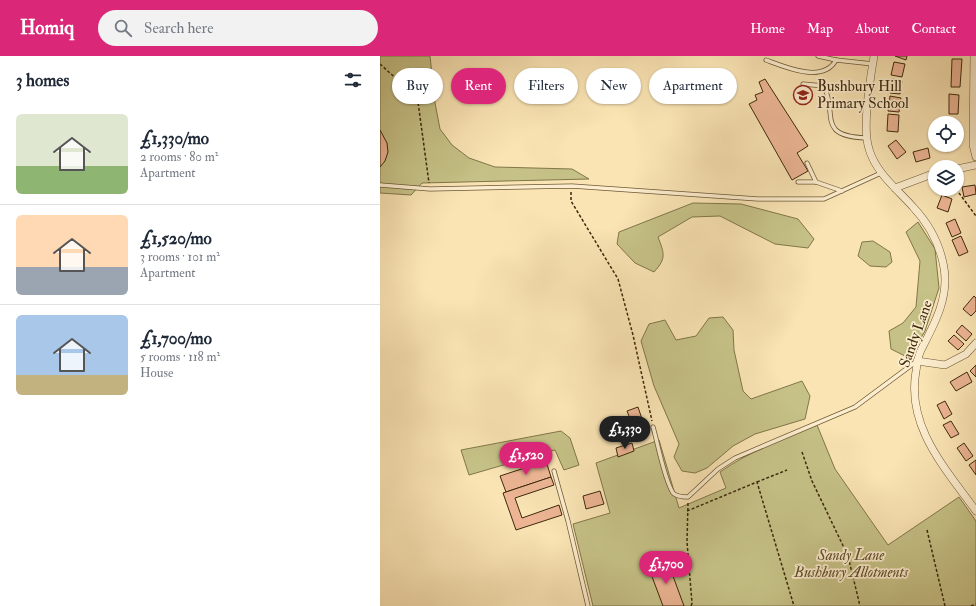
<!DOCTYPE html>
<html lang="en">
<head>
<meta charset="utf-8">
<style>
  :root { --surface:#fff; --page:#f2f2f3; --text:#1f2937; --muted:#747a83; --line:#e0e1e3; --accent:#db2777 }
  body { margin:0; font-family:"IM FELL Double Pica",serif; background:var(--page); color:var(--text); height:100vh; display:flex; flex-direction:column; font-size:15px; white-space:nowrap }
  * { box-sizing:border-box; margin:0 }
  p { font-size:13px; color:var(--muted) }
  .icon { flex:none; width:22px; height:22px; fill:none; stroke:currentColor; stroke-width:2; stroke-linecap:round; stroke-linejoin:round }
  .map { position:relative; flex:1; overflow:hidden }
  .drawer { display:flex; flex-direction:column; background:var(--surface); width:380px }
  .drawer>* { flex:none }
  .banner { position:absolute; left:12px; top:12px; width:380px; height:36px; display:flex; gap:8px }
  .tools { position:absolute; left:548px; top:60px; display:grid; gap:8px }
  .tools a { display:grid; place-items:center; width:36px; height:36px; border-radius:50%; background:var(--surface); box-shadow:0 1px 3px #0004; font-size:20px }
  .price { position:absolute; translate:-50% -34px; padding:0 9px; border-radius:14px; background:var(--accent); color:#fff; font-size:13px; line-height:26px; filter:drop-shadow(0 1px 2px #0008) }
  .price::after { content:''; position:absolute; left:50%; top:24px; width:12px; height:9px; margin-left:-6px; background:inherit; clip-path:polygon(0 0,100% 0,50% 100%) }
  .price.current { background:#222; color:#fff }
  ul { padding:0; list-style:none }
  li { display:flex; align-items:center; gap:12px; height:100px; padding:0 16px }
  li+li { border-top:1px solid var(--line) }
  li span { display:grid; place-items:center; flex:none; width:112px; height:80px; border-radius:6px; color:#555 }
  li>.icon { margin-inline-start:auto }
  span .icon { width:48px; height:48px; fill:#fffc; stroke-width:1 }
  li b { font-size:17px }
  h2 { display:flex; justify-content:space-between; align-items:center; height:48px; padding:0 16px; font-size:17px }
  .tag { padding:0 14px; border-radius:18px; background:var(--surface); box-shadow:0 1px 3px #0004; font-size:14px; line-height:36px }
  .tag.current { background:var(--accent); color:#fff }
  header { display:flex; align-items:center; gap:24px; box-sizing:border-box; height:56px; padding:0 20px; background:var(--accent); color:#fff }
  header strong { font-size:19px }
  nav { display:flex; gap:22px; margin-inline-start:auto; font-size:14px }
  .search { width:280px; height:36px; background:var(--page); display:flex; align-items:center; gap:10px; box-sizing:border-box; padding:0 14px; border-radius:22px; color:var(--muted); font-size:15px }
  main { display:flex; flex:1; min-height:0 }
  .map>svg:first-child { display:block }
</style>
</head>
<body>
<header>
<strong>Homiq</strong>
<div class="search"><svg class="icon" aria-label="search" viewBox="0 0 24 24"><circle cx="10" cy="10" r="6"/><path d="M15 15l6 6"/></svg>Search here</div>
<nav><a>Home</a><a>Map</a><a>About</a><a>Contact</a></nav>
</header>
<main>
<section class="drawer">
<h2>3 homes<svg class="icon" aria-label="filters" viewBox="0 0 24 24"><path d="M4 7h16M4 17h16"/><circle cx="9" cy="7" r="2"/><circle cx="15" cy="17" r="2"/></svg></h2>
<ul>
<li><span style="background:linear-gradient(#dfe7d0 65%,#8fb573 0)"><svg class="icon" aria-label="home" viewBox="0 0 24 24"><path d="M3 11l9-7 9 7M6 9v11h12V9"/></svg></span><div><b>£1,330/mo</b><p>2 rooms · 80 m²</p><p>Apartment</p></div></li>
<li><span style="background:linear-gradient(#ffd9b3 65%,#9aa5b1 0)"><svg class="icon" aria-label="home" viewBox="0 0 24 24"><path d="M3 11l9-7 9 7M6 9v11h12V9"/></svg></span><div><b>£1,520/mo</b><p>3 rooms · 101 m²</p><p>Apartment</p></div></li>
<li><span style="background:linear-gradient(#a9c7e8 75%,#c2b280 0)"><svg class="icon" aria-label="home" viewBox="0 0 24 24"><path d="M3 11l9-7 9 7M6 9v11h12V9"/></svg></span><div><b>£1,700/mo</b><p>5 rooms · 118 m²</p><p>House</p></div></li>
</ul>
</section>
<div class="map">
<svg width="596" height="550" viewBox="0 0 596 550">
  <rect width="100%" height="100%" fill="#fae4b4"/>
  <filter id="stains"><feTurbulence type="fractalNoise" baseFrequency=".005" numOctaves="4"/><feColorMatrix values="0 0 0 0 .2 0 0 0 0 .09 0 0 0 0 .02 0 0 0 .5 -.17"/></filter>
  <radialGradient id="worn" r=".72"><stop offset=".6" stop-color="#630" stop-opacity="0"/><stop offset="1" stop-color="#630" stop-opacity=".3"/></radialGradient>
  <g fill="#c6c287" stroke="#81764a">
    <path d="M0,0H50L55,47L60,73L72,89L89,102L115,111L192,113L209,123L42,127L31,139L0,137Z"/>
    <path d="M313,147L361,148L418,163L434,183L428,192L395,188L340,160L312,161L278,181C284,197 287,202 274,216L255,207L237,188L239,176Z"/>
    <path d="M538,166L555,193L559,232L545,275L529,302L511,293L509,275L523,267L536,251L540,205L526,176Z"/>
    <path d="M493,185L510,196L512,206L506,211L490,210L478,200L482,186Z"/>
    <path d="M343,261L353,274L354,294L363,335L371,343L422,325L430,340L425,363L375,378L353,390L327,412L315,417L302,415L294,401L299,388L274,330L261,285L269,268L285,264L296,284L316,280L329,262Z"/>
    <path d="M437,369L455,413L508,489L579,441L596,465V550H213L193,468L230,457L216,407L279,384L299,452L346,432L340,416C370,395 403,383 437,369Z"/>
    <path d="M181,375L190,382L199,409L184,414L175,394L89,419L81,394Z"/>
  </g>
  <g fill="#edb594" stroke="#3c290c">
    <path d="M515,0H527L526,4Z"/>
    <path d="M572,3H582L580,31H571Z"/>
    <path d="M514,6L525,8L522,21L511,19Z"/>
    <path d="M385,23L428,90L417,97L428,115L412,124L369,48L377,44L375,39L383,36L379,26Z"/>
    <path d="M512,23L522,25L520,38L510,37Z"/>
    <path d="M569,38L579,39L578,58H569Z"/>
    <path d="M510,40L521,42L519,56L508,55Z"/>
    <path d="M508,58L519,59L518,76L507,75Z"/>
    <path d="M0,74L7,87L8,96L5,105L0,111Z"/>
    <path d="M577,83L580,88L567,96L563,89H577Z"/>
    <path d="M516,84L526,96L517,103L508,90Z"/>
    <path d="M548,92L550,102L536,106L533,96Z"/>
    <path d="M595,129L596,138L584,141L582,131Z"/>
    <path d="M562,139L572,143L568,156L557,152Z"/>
    <path d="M575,163L581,177L572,181L566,167Z"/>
    <path d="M581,180L588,196L579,200L572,184Z"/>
    <path d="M594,240L596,242V255L591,260L583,253Z"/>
    <path d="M582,269L592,278L586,285L576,276Z"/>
    <path d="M574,279L584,288L578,294L568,285Z"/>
    <path d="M596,309V321L590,315Z"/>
    <path d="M587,316L592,326L576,335L570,326Z"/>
    <path d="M565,345L572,358L564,363L557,349Z"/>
    <path d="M258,351L264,369L254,373L247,355Z"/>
    <path d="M571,365L579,378L571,382L563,369Z"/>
    <path d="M252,387L254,395L238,401L236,392Z"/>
    <path d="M584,387L593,400L586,405L577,392Z"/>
    <path d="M596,404V419L589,409Z"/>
    <path d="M166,405L171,421L126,436L120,420Z"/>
    <path d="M171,421L174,429L135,442L142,462L179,449L182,459L136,474L123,437Z"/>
    <path d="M220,435L224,448L206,453L203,440Z"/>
    <path d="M282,502L286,514L290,512L304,550H283L271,518L276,517L272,506Z"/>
  </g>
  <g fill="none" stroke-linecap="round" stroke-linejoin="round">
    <defs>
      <g id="lane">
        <path d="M438,0L456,4"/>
        <path d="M386,4C405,11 443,28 456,4L493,8"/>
        <path d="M423,28L444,30C458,59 436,80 486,82"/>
        <path d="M427,107L436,126"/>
        <path d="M418,126H436L462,135"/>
        <path d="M0,129L50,133L192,130L378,143H444L501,117"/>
        <path d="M273,371C278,388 284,423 293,437C297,441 303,441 308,441L338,413L355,402L475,351L537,305"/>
        <path d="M174,415L188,465L208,550"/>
      </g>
      <g id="street">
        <path d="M494,0C490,24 482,71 489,93C496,117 517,133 533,151C549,168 560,188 564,212C569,241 555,267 542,292C538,299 537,307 536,315C526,371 566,413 596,455"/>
        <path d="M594,0L593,89L596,101"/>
        <path d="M577,113L596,109"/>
        <path d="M515,132L555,117"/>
        <path d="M537,305L565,309L586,298L596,287"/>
      </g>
    </defs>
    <use href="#lane" stroke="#6c5836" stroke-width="5"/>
    <use href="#street" stroke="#6c5836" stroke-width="8"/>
    <g stroke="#3c290c" stroke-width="1.5" stroke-dasharray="3 2" stroke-linecap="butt">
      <path d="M0,8L30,35L38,46L49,127"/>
      <path d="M576,133L596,160"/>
      <path d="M191,136V145L238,223L253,279L272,365"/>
      <path d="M422,396L432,425L468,500L480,550"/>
      <path d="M377,426L407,414"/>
      <path d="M308,447L307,486L312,547L311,550"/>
      <path d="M307,455L377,426L414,550"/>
      <path d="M547,474L565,550"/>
      <path d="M591,550L596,548"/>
    </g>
    <use href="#lane" stroke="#fcedce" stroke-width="3.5"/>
    <use href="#street" stroke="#fcedce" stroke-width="7"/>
  </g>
  <defs>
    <symbol id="school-ring" viewBox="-11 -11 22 22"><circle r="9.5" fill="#fcedce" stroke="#8f2418" stroke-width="1.5"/><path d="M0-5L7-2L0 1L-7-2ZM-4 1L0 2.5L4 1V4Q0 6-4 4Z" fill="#8f2418"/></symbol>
  </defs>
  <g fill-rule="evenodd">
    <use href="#school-ring" x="412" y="28" width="22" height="22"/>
  </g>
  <g text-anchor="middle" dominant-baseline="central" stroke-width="3.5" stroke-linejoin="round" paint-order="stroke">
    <g font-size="15" fill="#3c290c" stroke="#fcedce" text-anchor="start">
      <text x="437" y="30">Bushbury Hill<tspan x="437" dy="17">Primary School</tspan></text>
    </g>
    <g font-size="15" fill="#3c290c" stroke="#fcedce">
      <text transform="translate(536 278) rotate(-70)">Sandy Lane</text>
    </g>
    <g font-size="15" font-style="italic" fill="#5e4f2b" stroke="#fcedce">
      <text x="471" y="499">Sandy Lane<tspan x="471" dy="17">Bushbury Allotments</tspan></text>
    </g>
  </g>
  <rect width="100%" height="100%" filter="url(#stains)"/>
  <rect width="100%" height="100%" fill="url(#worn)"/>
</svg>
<div class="tools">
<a><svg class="icon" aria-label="locate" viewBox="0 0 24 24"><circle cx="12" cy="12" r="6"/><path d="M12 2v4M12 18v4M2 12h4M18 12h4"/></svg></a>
<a><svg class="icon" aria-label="layers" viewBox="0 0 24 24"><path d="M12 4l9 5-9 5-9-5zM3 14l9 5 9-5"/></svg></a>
</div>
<b class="price current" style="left:245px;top:394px">£1,330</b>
<b class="price" style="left:146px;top:420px">£1,520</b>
<b class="price" style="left:286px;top:529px">£1,700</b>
<div class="banner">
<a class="tag">Buy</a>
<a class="tag current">Rent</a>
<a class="tag">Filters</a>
<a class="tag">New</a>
<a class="tag">Apartment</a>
</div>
</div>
</main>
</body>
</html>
